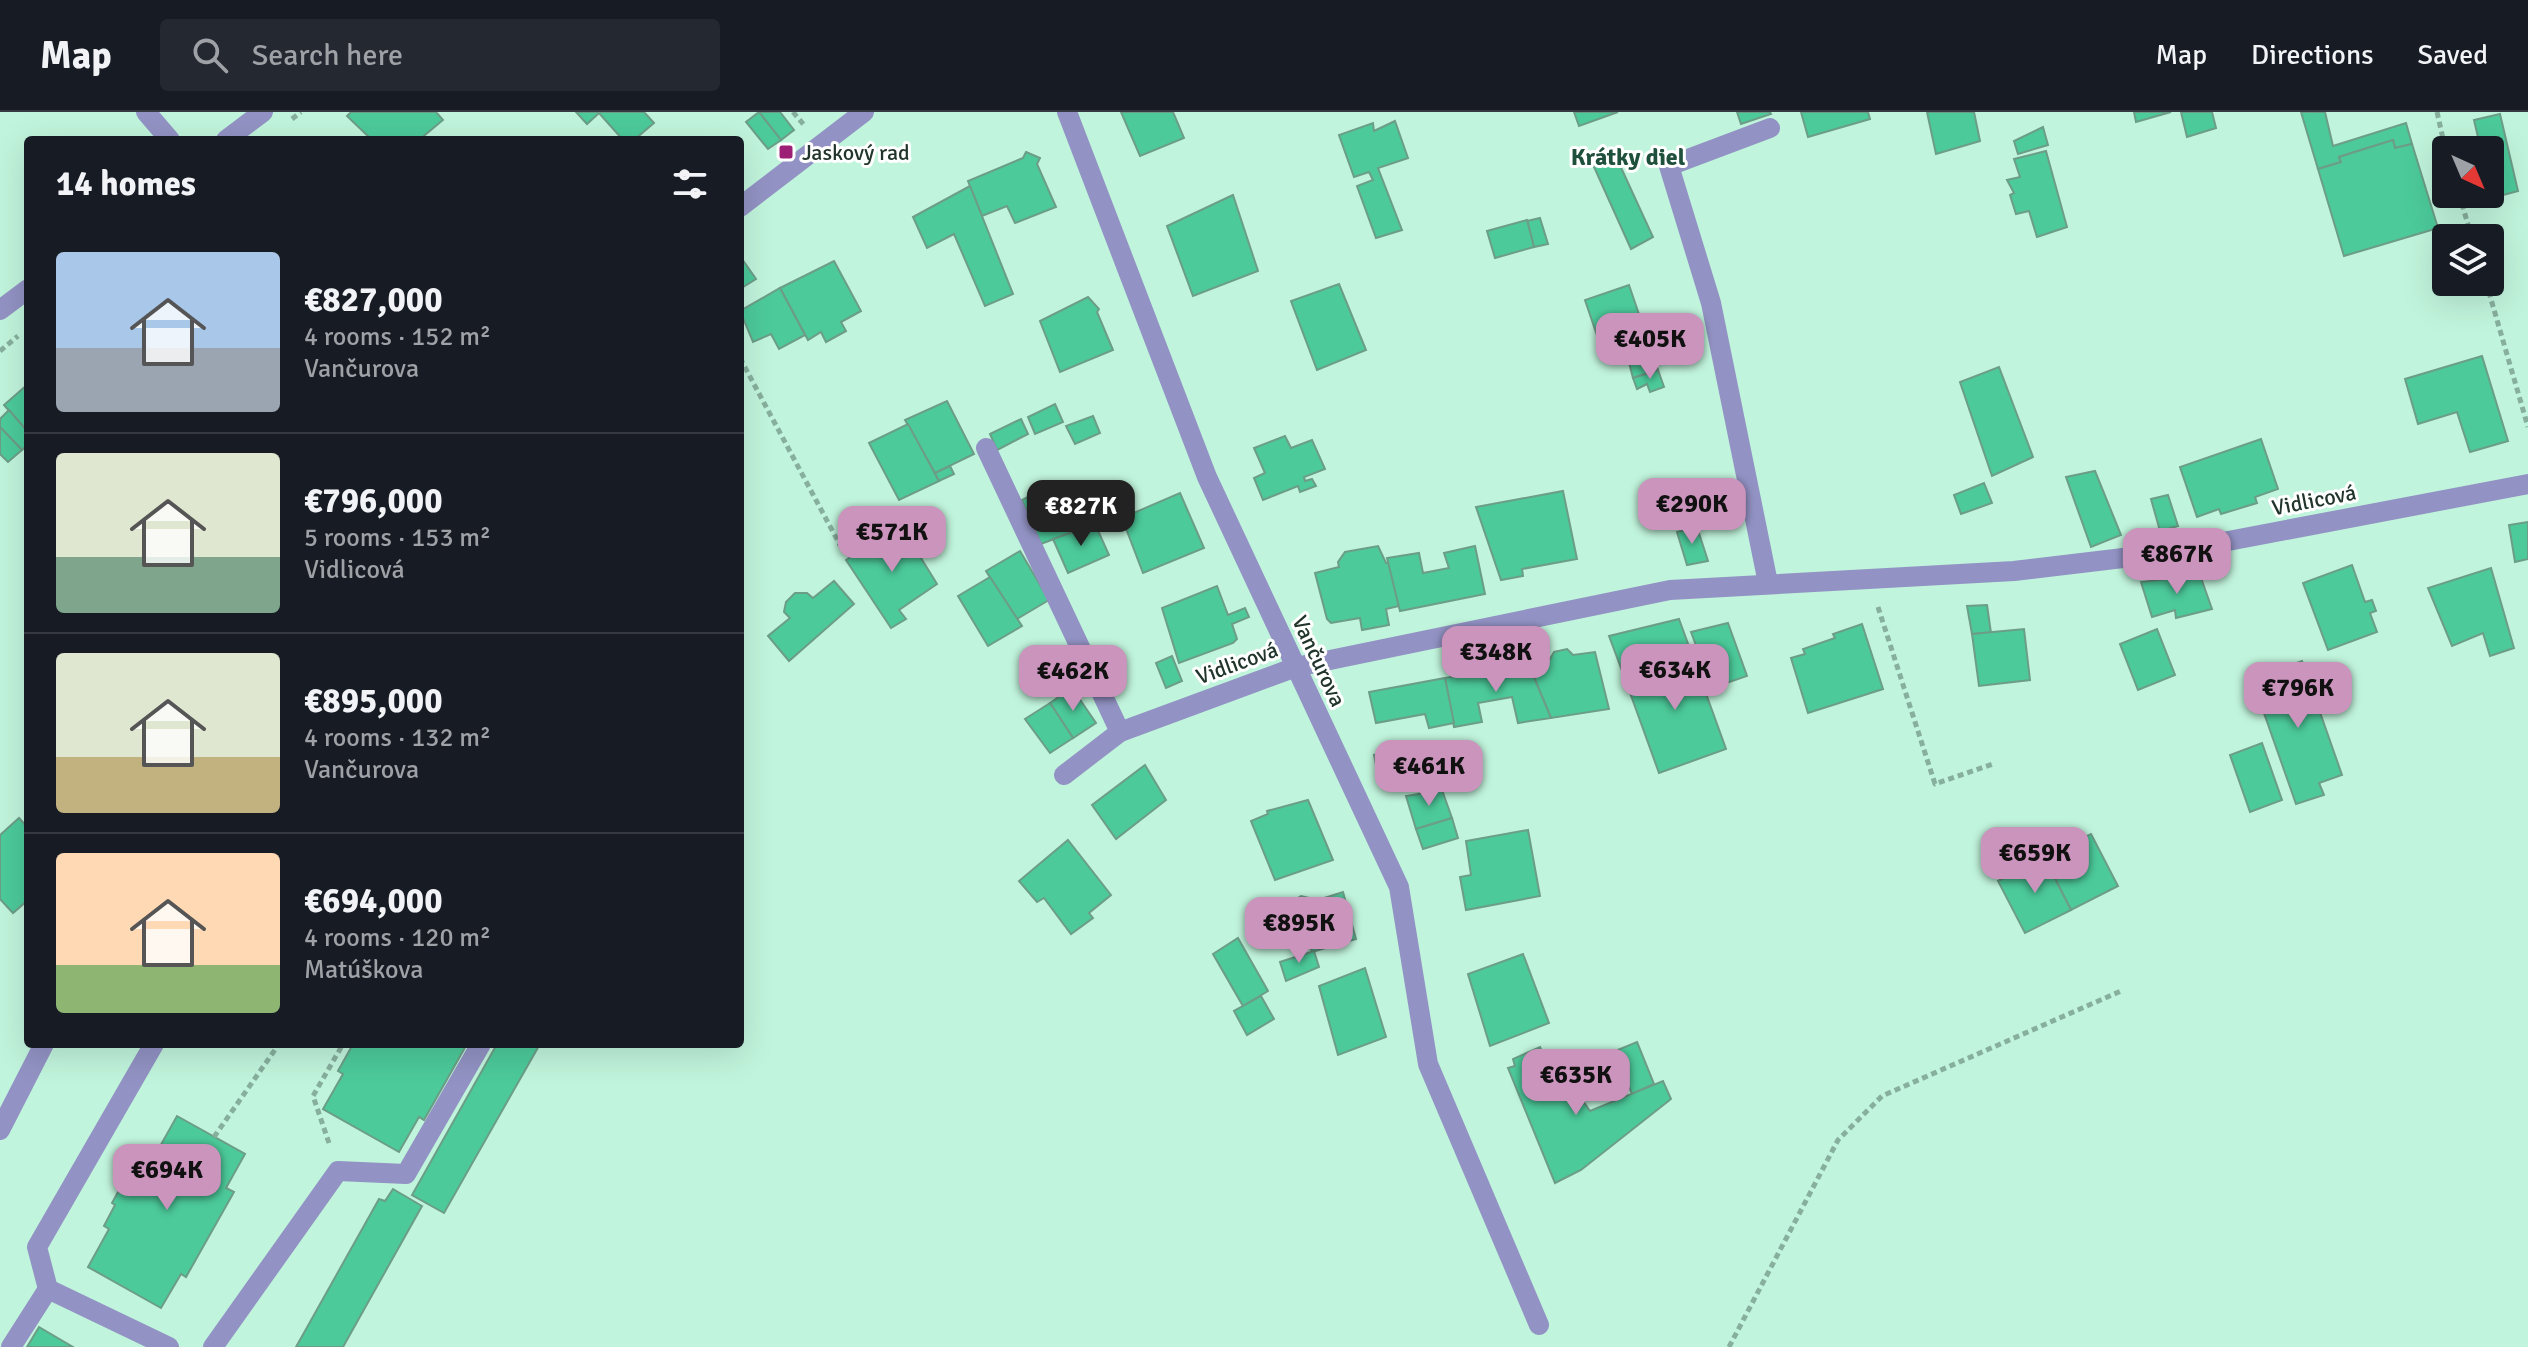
<!DOCTYPE html>
<html lang="en">
<head>
<meta charset="utf-8">
<style>
  :root { --surface:#171b24; --page:#242831; --text:#f1f3f6; --muted:#9ea1a6; --line:#363941; --accent:#cb94bc }
  body { margin:0; font-family:Signika,sans-serif; background:var(--page); color:var(--text); height:100vh; display:flex; flex-direction:column; font-size:30px; white-space:nowrap }
  * { box-sizing:border-box; margin:0 }
  p { font-size:26px; color:var(--muted) }
  .icon { flex:none; width:44px; height:44px; fill:none; stroke:currentColor; stroke-width:2; stroke-linecap:round; stroke-linejoin:round }
  .map { position:relative; flex:1; overflow:hidden }
  .drawer { position:absolute; left:24px; top:24px; width:720px; height:912px; display:flex; flex-direction:column; background:var(--surface); border-radius:8px; box-shadow:0 8px 32px #0002 }
  .drawer>* { flex:none }
  .needle { width:52px; rotate:136deg }
  .fabs { position:absolute; left:2432px; top:24px; display:grid; gap:16px }
  .fabs a { display:grid; place-items:center; width:72px; height:72px; border-radius:8px; background:var(--surface); box-shadow:0 8px 32px #0002; font-size:40px }
  .price { position:absolute; translate:-50% -68px; padding:0 18px; border-radius:16px; background:var(--accent); color:#111; font-size:26px; line-height:52px; filter:drop-shadow(0 2px 4px #0008) }
  .price::after { content:''; position:absolute; left:50%; top:48px; width:24px; height:18px; margin-left:-12px; background:inherit; clip-path:polygon(0 0,100% 0,50% 100%) }
  .price.current { background:#222; color:#fff }
  ul { padding:0; list-style:none }
  li { display:flex; align-items:center; gap:24px; height:200px; padding:0 32px }
  li+li { border-top:2px solid var(--line) }
  li span { display:grid; place-items:center; flex:none; width:224px; height:160px; border-radius:8px; color:#555 }
  li>.icon { margin-inline-start:auto }
  span .icon { width:96px; height:96px; fill:#fffc; stroke-width:1 }
  li b { font-size:34px }
  h2 { display:flex; justify-content:space-between; align-items:center; height:96px; padding:0 32px; font-size:34px }
  header { display:flex; align-items:center; gap:48px; box-sizing:border-box; height:112px; padding:0 40px; background:var(--surface); border-bottom:2px solid var(--line) }
  header strong { font-size:38px }
  nav { display:flex; gap:44px; margin-inline-start:auto; font-size:28px }
  .search { width:560px; height:72px; background:var(--page); display:flex; align-items:center; gap:20px; box-sizing:border-box; padding:0 28px; border-radius:8px; color:var(--muted); font-size:30px }
  .map>svg:first-child { display:block }
</style>
</head>
<body>
<header>
<strong>Map</strong>
<div class="search"><svg class="icon" aria-label="search" viewBox="0 0 24 24"><circle cx="10" cy="10" r="6"/><path d="M15 15l6 6"/></svg>Search here</div>
<nav><a>Map</a><a>Directions</a><a>Saved</a></nav>
</header>
<div class="map">
<svg width="2528" height="1235" viewBox="0 0 2528 1235">
  <rect width="100%" height="100%" fill="#c1f4dc"/>
  <g fill="#4cca9a" stroke="#6c9d87" stroke-width="2">
    <path d="M351,0H436L443,8L419,28H372L347,4Z"/>
    <path d="M576,0H644L654,11L634,28H623L599,1L587,12Z"/>
    <path d="M759,0H780L794,18L781,28Z"/>
    <path d="M759,0L781,28L768,37L746,10Z"/>
    <path d="M1121,0H1173L1184,26L1140,44Z"/>
    <path d="M1574,0H1618L1579,14Z"/>
    <path d="M1737,0H1770L1771,2L1741,12Z"/>
    <path d="M1801,0H1868L1870,7L1808,25Z"/>
    <path d="M1927,0H1974L1980,29L1936,42Z"/>
    <path d="M2134,0H2171L2136,10Z"/>
    <path d="M2181,0H2212L2216,16L2187,25Z"/>
    <path d="M2301,0H2325L2333,34L2406,11L2412,32L2395,36L2393,28L2339,45L2341,50L2318,57Z"/>
    <path d="M2500,2L2518,79L2492,86L2490,38H2481L2474,8Z"/>
    <path d="M1395,9L1408,46L1378,56L1402,118L1376,126L1357,74L1373,68L1369,60L1354,65L1339,23L1373,11L1374,19Z"/>
    <path d="M2043,15L2048,33L2018,42L2014,29Z"/>
    <path d="M2393,28L2395,36L2412,32L2438,116L2344,144L2318,57L2341,50L2339,45Z"/>
    <path d="M1612,36L1653,125L1631,137L1590,46Z"/>
    <path d="M2046,39L2067,115L2037,125L2029,99L2016,102L2010,83L2014,81L2007,68L2020,65L2014,47Z"/>
    <path d="M1026,40L1040,46L1037,52L1056,95L1015,111L1007,94L982,104L968,69L1023,46Z"/>
    <path d="M970,74L1013,182L985,194L954,122L927,136L913,105Z"/>
    <path d="M1233,83L1258,159L1193,184L1167,114Z"/>
    <path d="M1540,106L1548,132L1534,135L1527,109Z"/>
    <path d="M1527,108L1534,135L1495,146L1487,119Z"/>
    <path d="M740,144L756,167L740,177Z"/>
    <path d="M834,149L861,199L841,210L846,219L826,230L821,220L808,228L780,176Z"/>
    <path d="M1339,172L1366,238L1317,258L1291,189Z"/>
    <path d="M1629,173L1658,258L1633,266L1626,239L1605,247L1585,188Z"/>
    <path d="M780,176L805,223L779,237L771,222L753,230L740,199Z"/>
    <path d="M1088,185L1099,197L1097,200L1113,238L1060,260L1040,209Z"/>
    <path d="M2482,244L2508,329L2470,340L2457,300L2418,312L2405,267Z"/>
    <path d="M1999,255L2033,345L1992,364L1960,270Z"/>
    <path d="M1658,258L1664,275L1650,280L1647,272L1637,277L1633,266Z"/>
    <path d="M28,272V320L4,293Z"/>
    <path d="M947,289L974,342L935,361L905,308Z"/>
    <path d="M1055,292L1063,310L1035,322L1028,305Z"/>
    <path d="M9,298L28,320V332L22,338L0,315V307Z"/>
    <path d="M1093,304L1100,321L1075,332L1066,314Z"/>
    <path d="M1021,307L1028,322L997,338L990,322Z"/>
    <path d="M908,312L939,369L899,388L869,331Z"/>
    <path d="M0,315L22,338L8,350L0,342Z"/>
    <path d="M1285,324L1291,336L1312,328L1325,357L1304,365L1305,369L1312,367L1316,374L1300,380L1298,374L1263,388L1254,366L1265,361L1254,336Z"/>
    <path d="M2261,327L2278,377L2255,385L2257,391L2221,402L2219,397L2197,405L2180,355Z"/>
    <path d="M950,354L954,362L939,369L935,361Z"/>
    <path d="M2095,359L2121,423L2091,435L2066,365Z"/>
    <path d="M1984,371L1992,391L1961,402L1954,383Z"/>
    <path d="M1089,374L1104,408L1041,432L1022,388L1036,381L1042,396Z"/>
    <path d="M1563,379L1577,447L1522,457L1523,464L1501,468L1476,395Z"/>
    <path d="M1180,381L1204,436L1143,461L1122,406Z"/>
    <path d="M2168,383L2178,414L2160,419L2151,387Z"/>
    <path d="M2528,410V447L2515,450L2509,413Z"/>
    <path d="M900,412L937,472L899,498L906,507L891,516L846,448Z"/>
    <path d="M1095,412L1109,443L1068,461L1053,427Z"/>
    <path d="M1697,415L1708,449L1687,453L1677,420Z"/>
    <path d="M1378,434L1386,451L1390,452L1399,494L1386,497L1389,513L1362,518L1360,506L1331,511L1327,507L1315,461L1339,455L1338,450L1345,440Z"/>
    <path d="M1475,434L1485,482L1400,499L1387,446L1419,441L1423,461L1449,456L1444,441Z"/>
    <path d="M1020,439L1049,488L1017,507L986,459Z"/>
    <path d="M2352,453L2365,490L2372,488L2376,499L2370,501L2377,520L2328,538L2303,471Z"/>
    <path d="M2491,456L2514,536L2490,544L2483,521L2452,534L2428,476Z"/>
    <path d="M2200,463L2212,497L2176,506L2175,498L2152,505L2141,470Z"/>
    <path d="M990,465L1022,514L988,534L958,484Z"/>
    <path d="M834,469L854,492L789,549L768,524L790,506L784,500L786,490L795,481H807L813,486Z"/>
    <path d="M1217,474L1228,503L1245,496L1249,505L1232,512L1237,527L1233,531L1179,551L1162,496Z"/>
    <path d="M1987,493L1991,521L1972,522L1967,494Z"/>
    <path d="M1679,507L1691,540L1624,564L1609,524Z"/>
    <path d="M1728,511L1747,564L1712,576L1691,520Z"/>
    <path d="M1862,512L1883,577L1808,601L1791,546L1805,542L1803,537L1835,526L1833,522Z"/>
    <path d="M2024,517L2030,568L1979,574L1972,522Z"/>
    <path d="M2157,517L2175,563L2138,578L2120,532Z"/>
    <path d="M1567,537L1573,543L1595,540L1609,597L1551,606L1528,551L1550,547L1554,540Z"/>
    <path d="M1691,540L1726,637L1659,661L1624,564Z"/>
    <path d="M1172,544L1182,569L1166,576L1156,551Z"/>
    <path d="M2302,549L2342,663L2319,671L2324,683L2296,692L2252,567Z"/>
    <path d="M1528,551L1551,606L1518,611L1512,585L1478,591L1482,610L1454,615L1445,566Z"/>
    <path d="M1445,566L1454,611L1429,616L1425,602L1376,611L1369,580Z"/>
    <path d="M1072,576L1096,611L1073,626L1050,591Z"/>
    <path d="M1050,591L1073,626L1050,641L1025,607Z"/>
    <path d="M1410,631L1415,653L1378,662L1374,643Z"/>
    <path d="M2262,631L2282,688L2250,700L2230,643Z"/>
    <path d="M1145,653L1166,688L1116,727L1092,693Z"/>
    <path d="M1442,678L1452,706L1416,717L1406,684Z"/>
    <path d="M1308,688L1333,748L1275,768L1251,709L1268,702L1267,699Z"/>
    <path d="M19,706L28,716V788L13,801L0,787V723Z"/>
    <path d="M1452,706L1458,726L1423,737L1416,717Z"/>
    <path d="M1528,718L1540,784L1466,798L1460,765L1471,763L1466,729Z"/>
    <path d="M2091,722L2118,774L2071,798L2044,745Z"/>
    <path d="M1068,728L1111,783L1089,801L1093,806L1071,822L1044,786L1037,790L1019,769Z"/>
    <path d="M2044,745L2071,798L2025,821L1998,769Z"/>
    <path d="M1343,780L1356,827L1312,840L1303,811L1293,801V789L1301,784L1318,788Z"/>
    <path d="M1238,826L1268,879L1243,894L1213,842Z"/>
    <path d="M1314,839L1319,855L1286,869L1280,850Z"/>
    <path d="M1523,842L1549,911L1490,934L1468,862Z"/>
    <path d="M1365,856L1386,925L1338,943L1319,874Z"/>
    <path d="M1261,884L1274,907L1247,923L1234,899Z"/>
    <path d="M1637,930L1654,972L1632,982L1615,939Z"/>
    <path d="M353,932H467L424,1008L419,1005L399,1040L323,997L343,962L338,959Z"/>
    <path d="M497,932H540L444,1101L412,1083Z"/>
    <path d="M1540,935L1561,986L1572,985L1583,989L1590,999L1663,969L1671,987L1581,1058L1555,1071L1508,956L1515,954L1513,947Z"/>
    <path d="M177,1004L245,1042L226,1076L234,1080L186,1165L181,1162L161,1196L88,1155L109,1117L104,1114L115,1093L112,1091L134,1051L140,1054L151,1034L158,1038Z"/>
    <path d="M393,1077L422,1094L343,1235H296L379,1087L385,1089Z"/>
    <path d="M39,1215L73,1235H27Z"/>
  </g>
  <g fill="none" stroke-linecap="round" stroke-linejoin="round">
    <g stroke="#87af9d" stroke-width="5" stroke-dasharray="6 4" stroke-linecap="butt">
      <path d="M793,0L804,13"/>
      <path d="M2437,0L2446,40"/>
      <path d="M292,7L301,0"/>
      <path d="M2459,82L2472,126"/>
      <path d="M2486,170L2528,315"/>
      <path d="M0,239L18,224"/>
      <path d="M740,246L840,433"/>
      <path d="M1878,495L1935,672L1993,652"/>
      <path d="M214,1025L279,932"/>
      <path d="M329,1031L313,984L343,932"/>
      <path d="M1729,1235L1838,1028L1882,984L2121,879"/>
    </g>
    <g stroke="#9292c4" stroke-width="20">
      <path d="M986,336L1120,620"/>
      <path d="M1768,471L1711,191L1669,54L1770,16"/>
      <path d="M154,932L37,1135L48,1177L169,1235"/>
      <path d="M11,1235L48,1177"/>
      <path d="M213,1235L338,1059L406,1062L481,932"/>
    </g>
    <g stroke="#9292c4" stroke-width="20">
      <path d="M146,0L170,28"/>
      <path d="M1067,0L1207,365L1399,775L1428,952L1539,1213"/>
      <path d="M740,95L864,0"/>
      <path d="M1064,663L1120,620L1296,555L1670,478L2014,459L2165,441L2528,372"/>
      <path d="M0,1018L44,932"/>
    </g>
    <g stroke="#9292c4" stroke-width="20">
      <path d="M226,28L263,0"/>
      <path d="M0,198L28,177"/>
    </g>
  </g>
  <rect fill="#9c1f75" stroke="#fff" stroke-width="3" x="778" y="32" width="16" height="16" rx="4"/>
  <g text-anchor="middle" dominant-baseline="central" stroke-width="6" stroke-linejoin="round" paint-order="stroke">
    <g font-size="22" fill="#21352c" stroke="#fff" text-anchor="start">
      <text x="802" y="40">Jaskový rad</text>
    </g>
    <g font-size="22" fill="#21352c" stroke="#fff">
      <text transform="translate(2314 388) rotate(-11)">Vidlicová</text>
      <text transform="translate(1319 549) rotate(65)">Vančurova</text>
      <text transform="translate(1237 551) rotate(-20)">Vidlicová</text>
    </g>
    <g font-size="24" font-weight="bold" fill="#1f503c" stroke="#fff">
      <text x="1628" y="45">Krátky diel</text>
    </g>
  </g>
</svg>
<div class="fabs">
<a><svg class="needle" viewBox="-14 -14 28 28"><path d="M0-13l5 13h-10z" fill="#e53935"/><path d="M0 13l5-13h-10z" fill="#9ea1a6"/></svg></a>
<a><svg class="icon" aria-label="layers" viewBox="0 0 24 24"><path d="M12 4l9 5-9 5-9-5zM3 14l9 5 9-5"/></svg></a>
</div>
<b class="price" style="left:1650px;top:269px">€405K</b>
<b class="price" style="left:1692px;top:434px">€290K</b>
<b class="price current" style="left:1081px;top:436px">€827K</b>
<b class="price" style="left:892px;top:462px">€571K</b>
<b class="price" style="left:2177px;top:484px">€867K</b>
<b class="price" style="left:1496px;top:582px">€348K</b>
<b class="price" style="left:1675px;top:600px">€634K</b>
<b class="price" style="left:1073px;top:601px">€462K</b>
<b class="price" style="left:2298px;top:618px">€796K</b>
<b class="price" style="left:1429px;top:696px">€461K</b>
<b class="price" style="left:2035px;top:783px">€659K</b>
<b class="price" style="left:1299px;top:853px">€895K</b>
<b class="price" style="left:1576px;top:1005px">€635K</b>
<b class="price" style="left:167px;top:1100px">€694K</b>
<section class="drawer">
<h2>14 homes<svg class="icon" aria-label="filters" viewBox="0 0 24 24"><path d="M4 7h16M4 17h16"/><circle cx="9" cy="7" r="2"/><circle cx="15" cy="17" r="2"/></svg></h2>
<ul>
<li><span style="background:linear-gradient(#a9c7e8 60%,#9aa5b1 0)"><svg class="icon" aria-label="home" viewBox="0 0 24 24"><path d="M3 11l9-7 9 7M6 9v11h12V9"/></svg></span><div><b>€827,000</b><p>4 rooms · 152 m²</p><p>Vančurova</p></div></li>
<li><span style="background:linear-gradient(#dfe7d0 65%,#7fa58c 0)"><svg class="icon" aria-label="home" viewBox="0 0 24 24"><path d="M3 11l9-7 9 7M6 9v11h12V9"/></svg></span><div><b>€796,000</b><p>5 rooms · 153 m²</p><p>Vidlicová</p></div></li>
<li><span style="background:linear-gradient(#dfe7d0 65%,#c2b280 0)"><svg class="icon" aria-label="home" viewBox="0 0 24 24"><path d="M3 11l9-7 9 7M6 9v11h12V9"/></svg></span><div><b>€895,000</b><p>4 rooms · 132 m²</p><p>Vančurova</p></div></li>
<li><span style="background:linear-gradient(#ffd9b3 70%,#8fb573 0)"><svg class="icon" aria-label="home" viewBox="0 0 24 24"><path d="M3 11l9-7 9 7M6 9v11h12V9"/></svg></span><div><b>€694,000</b><p>4 rooms · 120 m²</p><p>Matúškova</p></div></li>
</ul>
</section>
</div>
</body>
</html>
